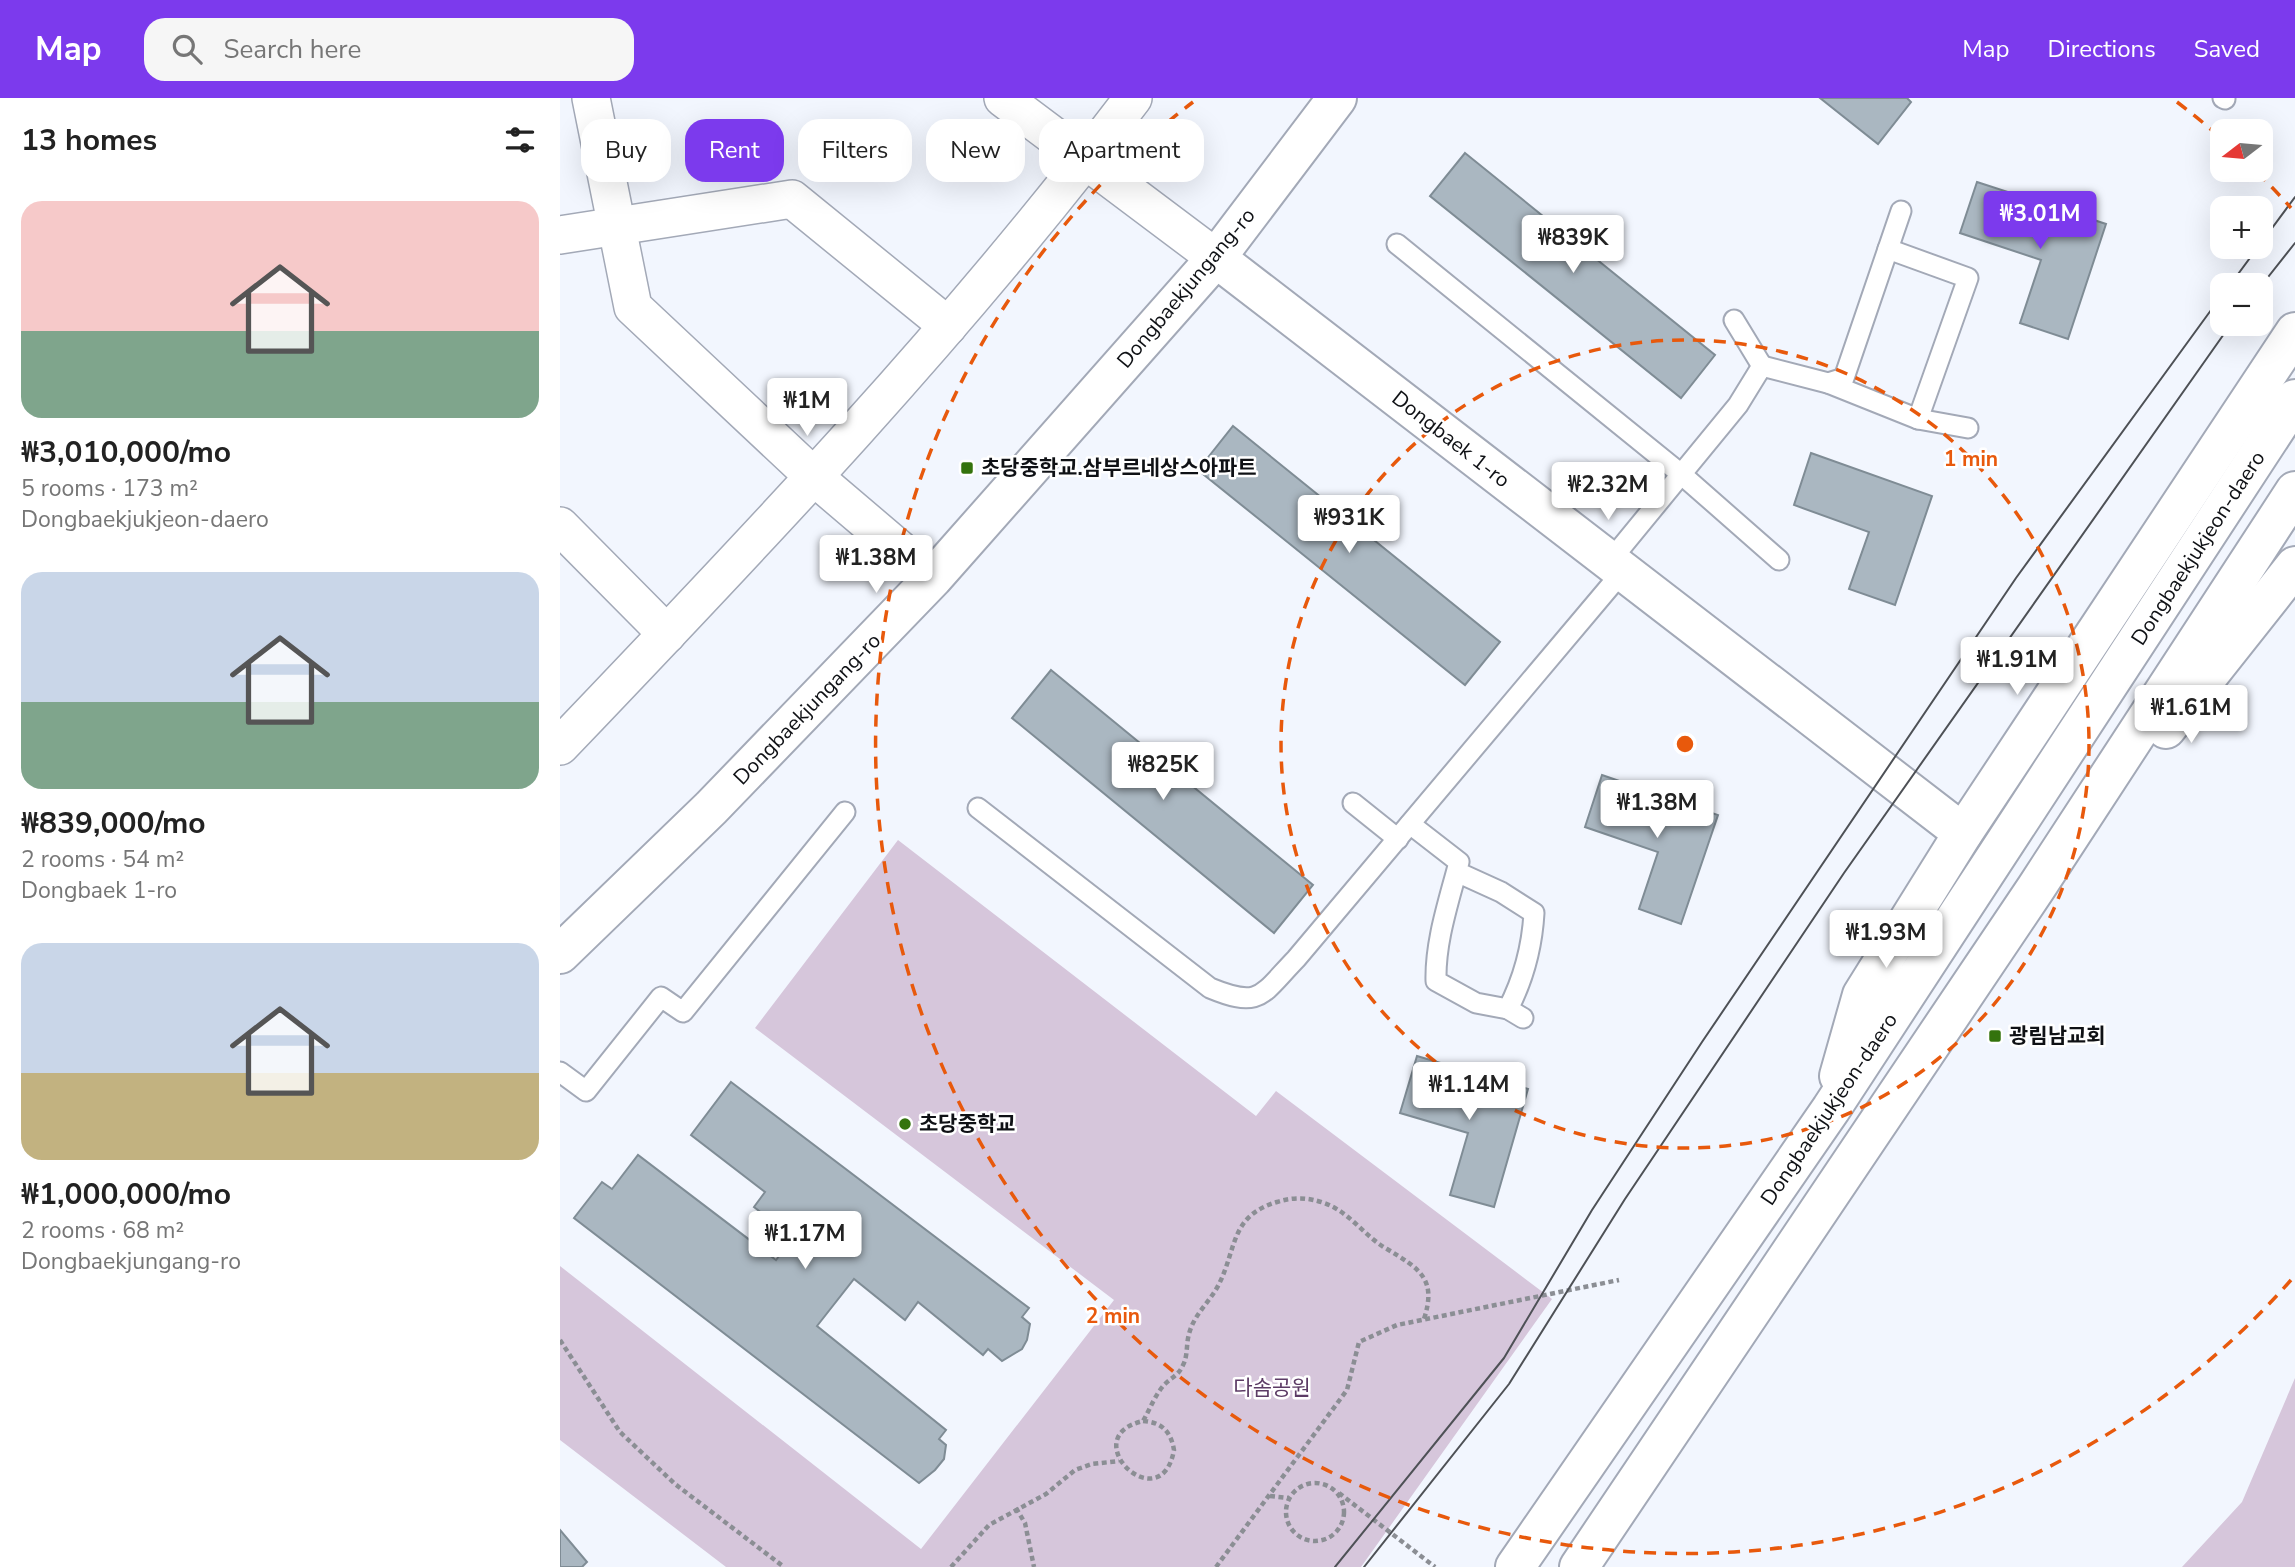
<!DOCTYPE html>
<html lang="en">
<head>
<meta charset="utf-8">
<style>
  :root { --surface:#fff; --page:#f6f6f6; --text:#222; --muted:#767676; --accent:#7c3aed }
  body { margin:0; font-family:"Nunito Sans","Noto Sans KR",sans-serif; background:var(--page); color:var(--text); height:100vh; display:flex; flex-direction:column; font-size:26px; white-space:nowrap }
  * { box-sizing:border-box; margin:0 }
  p { font-size:23px; color:var(--muted) }
  .icon { flex:none; width:38px; height:38px; fill:none; stroke:currentColor; stroke-width:2; stroke-linecap:round; stroke-linejoin:round }
  .map { position:relative; flex:1; overflow:hidden }
  .drawer { display:flex; flex-direction:column; background:var(--surface); width:560px }
  .drawer>* { flex:none }
  .top-card { position:absolute; left:21px; top:21px; width:665px; height:63px; display:flex; gap:14px }
  .needle { width:46px; rotate:254deg }
  .tools { position:absolute; left:1650px; top:21px; display:grid; gap:14px }
  .tools a { display:grid; place-items:center; width:63px; height:63px; border-radius:14px; background:var(--surface); box-shadow:0 7px 28px #0002; font-size:35px }
  .price { position:absolute; translate:-50% -60px; padding:0 16px; border-radius:7px; background:#fff; color:#222; font-size:23px; line-height:46px; filter:drop-shadow(0 2px 4px #0008) }
  .price::after { content:''; position:absolute; left:50%; top:42px; width:21px; height:16px; margin-left:-10px; background:inherit; clip-path:polygon(0 0,100% 0,50% 100%) }
  .price.on { background:var(--accent); color:#fff }
  ul { padding:0; list-style:none }
  li { display:grid; align-content:center; gap:14px; height:371px; padding:0 21px }
  li span { display:grid; place-items:center; height:217px; border-radius:21px; color:#555 }
  li>.icon { margin-inline-start:auto }
  span .icon { width:126px; height:126px; fill:#fffc; stroke-width:1 }
  li b { font-size:30px }
  h2 { display:flex; justify-content:space-between; align-items:center; height:84px; padding:0 21px; font-size:30px }
  .pill { padding:0 24px; border-radius:21px; background:var(--surface); box-shadow:0 7px 28px #0002; font-size:24px; line-height:63px }
  .pill.on { background:var(--accent); color:#fff }
  header { display:flex; align-items:center; gap:42px; box-sizing:border-box; height:98px; padding:0 35px; background:var(--accent); color:#fff }
  header strong { font-size:33px }
  nav { display:flex; gap:38px; margin-inline-start:auto; font-size:24px }
  .search { width:490px; height:63px; background:var(--page); display:flex; align-items:center; gap:18px; box-sizing:border-box; padding:0 24px; border-radius:21px; color:var(--muted); font-size:26px }
  main { display:flex; flex:1; min-height:0 }
  .map>svg:first-child { display:block }
</style>
</head>
<body>
<header>
<strong>Map</strong>
<div class="search"><svg class="icon" aria-label="search" viewBox="0 0 24 24"><circle cx="10" cy="10" r="6"/><path d="M15 15l6 6"/></svg>Search here</div>
<nav><a>Map</a><a>Directions</a><a>Saved</a></nav>
</header>
<main>
<section class="drawer">
<h2>13 homes<svg class="icon" aria-label="filters" viewBox="0 0 24 24"><path d="M4 7h16M4 17h16"/><circle cx="9" cy="7" r="2"/><circle cx="15" cy="17" r="2"/></svg></h2>
<ul>
<li><span style="background:linear-gradient(#f6c9c9 60%,#7fa58c 0)"><svg class="icon" aria-label="home" viewBox="0 0 24 24"><path d="M3 11l9-7 9 7M6 9v11h12V9"/></svg></span><div><b>₩3,010,000/mo</b><p>5 rooms · 173 m²</p><p>Dongbaekjukjeon-daero</p></div></li>
<li><span style="background:linear-gradient(#c9d6e8 60%,#7fa58c 0)"><svg class="icon" aria-label="home" viewBox="0 0 24 24"><path d="M3 11l9-7 9 7M6 9v11h12V9"/></svg></span><div><b>₩839,000/mo</b><p>2 rooms · 54 m²</p><p>Dongbaek 1-ro</p></div></li>
<li><span style="background:linear-gradient(#c9d6e8 60%,#c2b280 0)"><svg class="icon" aria-label="home" viewBox="0 0 24 24"><path d="M3 11l9-7 9 7M6 9v11h12V9"/></svg></span><div><b>₩1,000,000/mo</b><p>2 rooms · 68 m²</p><p>Dongbaekjungang-ro</p></div></li>
</ul>
</section>
<div class="map">
<svg width="1735" height="1469" viewBox="0 0 1735 1469">
  <rect width="100%" height="100%" fill="#f2f6fe"/>
  <g fill="#d6c6db">
    <path d="M338,742L696,1018L716,993L992,1201L801,1469H166L0,1342V1168L361,1451L554,1202L195,930Z"/>
    <path d="M1735,1280V1469H1622L1682,1404Z"/>
  </g>
  <g fill="#aab7c1" stroke="#7f8c95" stroke-width="2">
    <path d="M1260,0H1347L1351,4L1318,46Z"/>
    <path d="M905,55L1155,257L1121,300L870,98Z"/>
    <path d="M1417,84L1546,126L1508,241L1460,225L1481,162L1400,135Z"/>
    <path d="M673,328L940,544L905,587L638,372Z"/>
    <path d="M1251,355L1372,398L1335,507L1289,491L1309,434L1234,407Z"/>
    <path d="M491,572L753,787L714,835L452,620Z"/>
    <path d="M1042,677L1158,717L1121,826L1079,811L1098,754L1025,729Z"/>
    <path d="M857,958L968,991L934,1109L890,1097L908,1035L840,1015Z"/>
    <path d="M171,984L469,1210L462,1219L470,1226L467,1242L462,1251L442,1263L428,1251L423,1257L358,1204L345,1222L294,1181L257,1228L386,1332L379,1341L386,1347L384,1361L375,1372L359,1385L14,1120L42,1084L52,1091L78,1057L216,1162L233,1139L194,1109L205,1094L131,1037Z"/>
    <path d="M0,1432L27,1464L22,1469H0Z"/>
  </g>
  <g fill="none" stroke-linecap="round" stroke-linejoin="round">
    <defs>
      <g id="lane">
        <path d="M1663,0L1665,1"/>
        <path d="M837,146L1121,376L1219,462"/>
        <path d="M1174,222L1202,268"/>
        <path d="M1268,285L1358,321L1408,180L1328,151"/>
        <path d="M1358,321L1408,330"/>
        <path d="M1050,463L1178,307L1202,268L1268,285L1284,280L1341,113"/>
        <path d="M793,705L838,741"/>
        <path d="M418,710L650,890C701,911 701,897 736,861L1063,473"/>
        <path d="M850,726L899,764C889,803 875,843 876,883L916,905L948,911C964,880 972,850 974,815L941,794L897,774"/>
        <path d="M948,911L963,920"/>
        <path d="M0,974L26,993L101,899L123,914L285,714"/>
      </g>
      <g id="street">
        <path d="M31,0L73,209L252,377L373,480"/>
        <path d="M443,0L656,160"/>
        <path d="M0,137L232,101L388,228"/>
        <path d="M0,428L107,536"/>
        <path d="M0,648C199,440 399,230 573,0"/>
      </g>
      <g id="secondary">
        <path d="M656,160L1403,735"/>
        <path d="M1606,631L1735,468"/>
        <path d="M0,856L151,710L373,480L656,160L777,0"/>
        <path d="M1279,978L1302,897L1403,735L1735,234"/>
        <path d="M955,1469L1271,1011L1735,301"/>
        <path d="M1019,1469L1476,790L1735,393"/>
      </g>
    </defs>
    <use href="#lane" stroke="#a3a9b7" stroke-width="23"/>
    <use href="#street" stroke="#a3a9b7" stroke-width="40"/>
    <use href="#secondary" stroke="#a3a9b7" stroke-width="42"/>
    <g stroke="#8b8e94" stroke-width="4.5" stroke-dasharray="5 3.5" stroke-linecap="butt">
      <path d="M0,1242L60,1334L115,1386L224,1469"/>
      <path d="M583,1323C602,1324 611,1334 614,1352C601,1424 513,1339 583,1323C590,1311 596,1295 605,1286C612,1279 619,1277 623,1267C628,1258 626,1246 629,1236C634,1216 650,1204 659,1186C677,1150 670,1118 717,1104C733,1099 747,1099 764,1105C790,1114 804,1138 827,1151C860,1171 877,1181 864,1221"/>
      <circle cx="755" cy="1414" r="29"/>
      <path d="M779,1395L875,1469"/>
      <path d="M710,1398L729,1400"/>
      <path d="M456,1410L465,1425L474,1469"/>
      <path d="M391,1469L429,1427L486,1396L515,1372L532,1366L559,1363"/>
      <path d="M656,1469L787,1292L799,1244L837,1227L1059,1182"/>
    </g>
    <use href="#lane" stroke="#fff" stroke-width="19"/>
    <use href="#street" stroke="#fff" stroke-width="37"/>
    <use href="#secondary" stroke="#fff" stroke-width="38"/>
    <g stroke="#4e5156" stroke-width="2">
      <path d="M1701,145L1735,99"/>
      <path d="M1670,187L1698,149"/>
      <path d="M1701,188L1735,145"/>
      <path d="M775,1469L944,1260L1032,1112L1142,944L1456,480L1662,197"/>
      <path d="M804,1469L949,1286L1065,1101L1284,775L1671,226"/>
    </g>
  </g>
  <g fill="none" stroke="#e8590c" stroke-width="3.5" stroke-dasharray="12 9">
    <circle cx="1125" cy="646" r="404"/>
    <path d="M1731 1182A809 809 0 1 1 633 4M1617 4A809 809 0 0 1 1661 40M1697 74A809 809 0 0 1 1731 110"/>
  </g>
  <g fill="#34730d" stroke="#fff" stroke-width="2.5">
    <rect x="400" y="363" width="14" height="14" rx="3.5"/>
    <rect x="1428" y="931" width="14" height="14" rx="3.5"/>
    <circle cx="345" cy="1026" r="7"/>
  </g>
  <g text-anchor="middle" dominant-baseline="central" stroke-width="5" stroke-linejoin="round" paint-order="stroke">
    <g font-size="21" fill="#0f1115" stroke="#fff">
      <text transform="translate(626 190) rotate(-50)">Dongbaekjungang-ro</text>
      <text transform="translate(891 341) rotate(38)">Dongbaek 1-ro</text>
      <text transform="translate(1638 450) rotate(-57)">Dongbaekjukjeon-daero</text>
      <text transform="translate(247 611) rotate(-46)">Dongbaekjungang-ro</text>
      <text transform="translate(1269 1011) rotate(-56)">Dongbaekjukjeon-daero</text>
    </g>
    <g font-size="21" font-weight="bold" fill="#0f1115" stroke="#fff" text-anchor="start">
      <text x="421" y="370">초당중학교.삼부르네상스아파트</text>
      <text x="1449" y="938">광림남교회</text>
      <text x="359" y="1026">초당중학교</text>
    </g>
    <g font-size="21" fill="#5c3b65" stroke="#fff">
      <text x="712" y="1290">다솜공원</text>
    </g>
  </g>
  <circle cx="1125" cy="646" r="10" fill="#e8590c" stroke="#fff" stroke-width="3.5"/>
  <g font-size="21" text-anchor="middle" font-weight="bold" fill="#e8590c" stroke="#fff" stroke-width="5" stroke-linejoin="round" paint-order="stroke">
    <text x="1411" y="368">1 min</text>
    <text x="553" y="1225">2 min</text>
  </g>
</svg>
<div class="tools">
<a><svg class="needle" viewBox="-14 -14 28 28"><path d="M0-13l5 13h-10z" fill="#e53935"/><path d="M0 13l5-13h-10z" fill="#767676"/></svg></a>
<a>+</a>
<a>−</a>
</div>
<b class="price on" style="left:1480px;top:153px">₩3.01M</b>
<b class="price" style="left:1013px;top:177px">₩839K</b>
<b class="price" style="left:247px;top:340px">₩1M</b>
<b class="price" style="left:1048px;top:424px">₩2.32M</b>
<b class="price" style="left:789px;top:457px">₩931K</b>
<b class="price" style="left:316px;top:497px">₩1.38M</b>
<b class="price" style="left:1457px;top:599px">₩1.91M</b>
<b class="price" style="left:1631px;top:647px">₩1.61M</b>
<b class="price" style="left:603px;top:704px">₩825K</b>
<b class="price" style="left:1097px;top:742px">₩1.38M</b>
<b class="price" style="left:1326px;top:872px">₩1.93M</b>
<b class="price" style="left:909px;top:1024px">₩1.14M</b>
<b class="price" style="left:245px;top:1173px">₩1.17M</b>
<div class="top-card">
<a class="pill">Buy</a>
<a class="pill on">Rent</a>
<a class="pill">Filters</a>
<a class="pill">New</a>
<a class="pill">Apartment</a>
</div>
</div>
</main>
</body>
</html>
